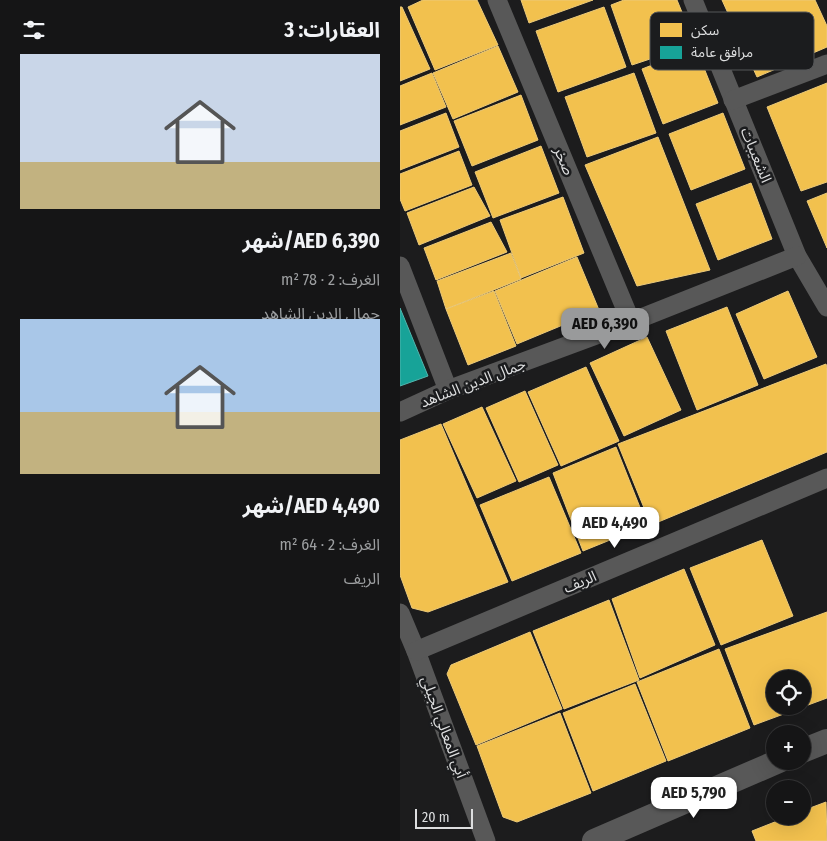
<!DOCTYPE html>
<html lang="ar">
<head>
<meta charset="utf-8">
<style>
  :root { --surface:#151516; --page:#1e1e1f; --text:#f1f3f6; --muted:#9d9fa1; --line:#343435; --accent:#999a9b }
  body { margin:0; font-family:"Fira Sans Condensed","Noto Sans Arabic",sans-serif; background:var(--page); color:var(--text); direction:rtl; height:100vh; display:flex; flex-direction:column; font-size:19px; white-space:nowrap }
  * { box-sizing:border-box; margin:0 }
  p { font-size:16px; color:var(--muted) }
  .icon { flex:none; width:28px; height:28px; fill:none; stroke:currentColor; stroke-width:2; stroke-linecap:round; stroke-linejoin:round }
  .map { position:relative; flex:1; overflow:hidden; direction:ltr }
  .details { display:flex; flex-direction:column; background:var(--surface); width:400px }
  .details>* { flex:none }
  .controls { position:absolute; left:366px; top:670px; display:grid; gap:10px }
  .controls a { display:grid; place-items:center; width:45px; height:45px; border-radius:50%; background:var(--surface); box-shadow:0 5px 20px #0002,0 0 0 1px var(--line); font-size:25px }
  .scale { position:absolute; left:15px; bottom:12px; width:58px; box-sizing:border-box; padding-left:5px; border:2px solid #dddedf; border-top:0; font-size:14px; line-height:18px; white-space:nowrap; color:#dddedf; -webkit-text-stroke:4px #1b1c1e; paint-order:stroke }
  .price { position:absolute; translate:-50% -42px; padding:0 11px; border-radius:10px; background:#fff; color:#222; font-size:16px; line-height:32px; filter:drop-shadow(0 1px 2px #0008) }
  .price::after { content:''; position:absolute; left:50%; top:30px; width:15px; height:11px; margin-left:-8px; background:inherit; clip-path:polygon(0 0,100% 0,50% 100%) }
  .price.current { background:var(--accent); color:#111 }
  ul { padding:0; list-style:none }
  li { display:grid; align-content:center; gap:10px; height:265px; padding:0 20px }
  li span { display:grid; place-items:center; height:155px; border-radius:0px; color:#555 }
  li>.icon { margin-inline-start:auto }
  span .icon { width:90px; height:90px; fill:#fffc; stroke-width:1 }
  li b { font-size:21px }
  h2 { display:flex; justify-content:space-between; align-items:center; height:60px; padding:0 20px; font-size:21px }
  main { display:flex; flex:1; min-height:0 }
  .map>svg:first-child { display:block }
</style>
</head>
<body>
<main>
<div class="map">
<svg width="427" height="841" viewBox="0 0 427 841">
  <rect width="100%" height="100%" fill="#1c1c1d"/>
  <g fill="#f2c14e" stroke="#ecca7a" fill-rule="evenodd">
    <path d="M23,0H77L98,45L35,70L8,7Z"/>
    <path d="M121,0H193L129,23Z"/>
    <path d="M224,0H277L295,44L232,65L211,5Z"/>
    <path d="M322,0H415L427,26V47L357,77Z"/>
    <path d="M0,7H2L30,69L0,81Z"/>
    <path d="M204,7L226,67L158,92L136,31Z"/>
    <path d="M98,46L118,92L53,119L33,73Z"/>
    <path d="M296,48L318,103L263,124L242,69Z"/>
    <path d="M32,73L46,107L0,125V86Z"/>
    <path d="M234,73L256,133L187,157L165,97Z"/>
    <path d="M427,83V182L401,191L367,107Z"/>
    <path d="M121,95L138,140L72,166L54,121Z"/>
    <path d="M46,113L59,147L0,170V131Z"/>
    <path d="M323,113L345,169L291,190L269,134Z"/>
    <path d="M258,137L310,270L237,286L185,165Z"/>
    <path d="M141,146L159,193L93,218L75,172Z"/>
    <path d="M59,151L72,185L5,211L0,199V174Z"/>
    <path d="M351,183L372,239L318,260L296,204Z"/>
    <path d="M74,187L90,216L19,245L7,213Z"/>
    <path d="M427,193V248L407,201Z"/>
    <path d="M163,197L184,253L121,278L100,220Z"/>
    <path d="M91,222L107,252L36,280L24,248Z"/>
    <path d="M111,253L121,279L46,309L37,281Z"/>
    <path d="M177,257L199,310L117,344L95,291Z"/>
    <path d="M94,291L116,346L68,365L46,309Z"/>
    <path d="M388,291L417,357L364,379L336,314Z"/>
    <path d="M327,307L358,385L297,410L266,331Z"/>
    <path d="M247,337L281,410L224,436L190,363Z"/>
    <path d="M426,364L427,368V452L251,525L218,444Z"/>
    <path d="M186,367L219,441L161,466L128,392Z"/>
    <path d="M125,391L158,465L119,482L86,408Z"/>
    <path d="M82,407L116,481L77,498L43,424Z"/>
    <path d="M41,424L108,582L28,612L12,608L0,575V440Z"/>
    <path d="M216,447L247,525L183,551L153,473Z"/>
    <path d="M149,477L181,553L112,581L80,505Z"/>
    <path d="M362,540L393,616L321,645L290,568Z"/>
    <path d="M284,569L315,645L240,678L212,599Z"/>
    <path d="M209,600L239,680L164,709L133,631Z"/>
    <path d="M427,612V698L354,725L325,649ZM375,679H402V706H375Z"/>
    <path d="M130,632L162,709L76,745L47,674L51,665Z"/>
    <path d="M319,649L350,728L268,761L237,682Z"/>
    <path d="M235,684L266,761L193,791L163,713Z"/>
    <path d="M160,713L191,793L117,822L103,817L77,746Z"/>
    <path d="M426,802L427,841H356L352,831L390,816H402V811Z"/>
  </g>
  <path fill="#17a398" stroke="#52b5ad" d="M0,308L28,376L0,386Z"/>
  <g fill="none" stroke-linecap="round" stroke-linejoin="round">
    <g stroke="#585858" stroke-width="19">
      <path d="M97,0L231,322"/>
      <path d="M293,0L397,256L427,307"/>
      <path d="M333,100L427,64"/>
      <path d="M0,266L48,390"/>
      <path d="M0,412L48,390L231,322L397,256"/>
      <path d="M0,613L16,651L86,841"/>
      <path d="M16,651L427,478"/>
    </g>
    <g stroke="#585858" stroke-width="24">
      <path d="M402,751L427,741"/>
      <path d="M194,841L379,761"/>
    </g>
  </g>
  <g text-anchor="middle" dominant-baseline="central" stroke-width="5" stroke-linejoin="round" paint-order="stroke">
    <g font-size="15" fill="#dddedf" stroke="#1b1c1e">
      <text transform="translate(356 155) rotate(68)">الشعيبات</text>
      <text transform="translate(164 161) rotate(67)">صخر</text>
      <text transform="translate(73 383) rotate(-21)">جمال الدين الشاهد</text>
      <text transform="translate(180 582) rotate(-23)">الريف</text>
      <text transform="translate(44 727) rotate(70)">أبي المعالي الجيلي</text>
    </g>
  </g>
  <rect x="250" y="12" width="164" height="58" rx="8" fill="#1b1c1e" stroke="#555658" stroke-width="1"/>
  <rect x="260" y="23" width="22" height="14" fill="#f2c14e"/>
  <rect x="260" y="46" width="22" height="13" fill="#17a398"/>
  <g font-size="14" fill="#dddedf">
    <text x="291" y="35">سكن</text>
    <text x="291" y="57">مرافق عامة</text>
  </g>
</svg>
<div class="controls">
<a><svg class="icon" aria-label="locate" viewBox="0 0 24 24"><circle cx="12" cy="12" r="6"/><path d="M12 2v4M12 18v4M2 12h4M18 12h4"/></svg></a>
<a>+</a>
<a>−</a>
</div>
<div class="scale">20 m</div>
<b class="price current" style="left:205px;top:350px">AED 6,390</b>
<b class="price" style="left:215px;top:549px">AED 4,490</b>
<b class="price" style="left:294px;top:819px">AED 5,790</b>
</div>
<section class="details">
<h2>العقارات: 3<svg class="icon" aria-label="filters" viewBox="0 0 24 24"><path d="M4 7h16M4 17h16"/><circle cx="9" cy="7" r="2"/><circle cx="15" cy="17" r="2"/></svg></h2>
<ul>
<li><span style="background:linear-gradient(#c9d6e8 70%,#c2b280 0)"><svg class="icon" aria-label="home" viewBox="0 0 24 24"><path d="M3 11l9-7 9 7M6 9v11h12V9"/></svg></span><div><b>AED 6,390/شهر</b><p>الغرف: 2 · 78 m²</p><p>جمال الدين الشاهد</p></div></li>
<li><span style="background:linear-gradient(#a9c7e8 60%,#c2b280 0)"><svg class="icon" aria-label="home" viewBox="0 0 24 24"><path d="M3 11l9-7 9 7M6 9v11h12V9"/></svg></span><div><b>AED 4,490/شهر</b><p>الغرف: 2 · 64 m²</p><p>الريف</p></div></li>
</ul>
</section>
</main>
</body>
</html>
